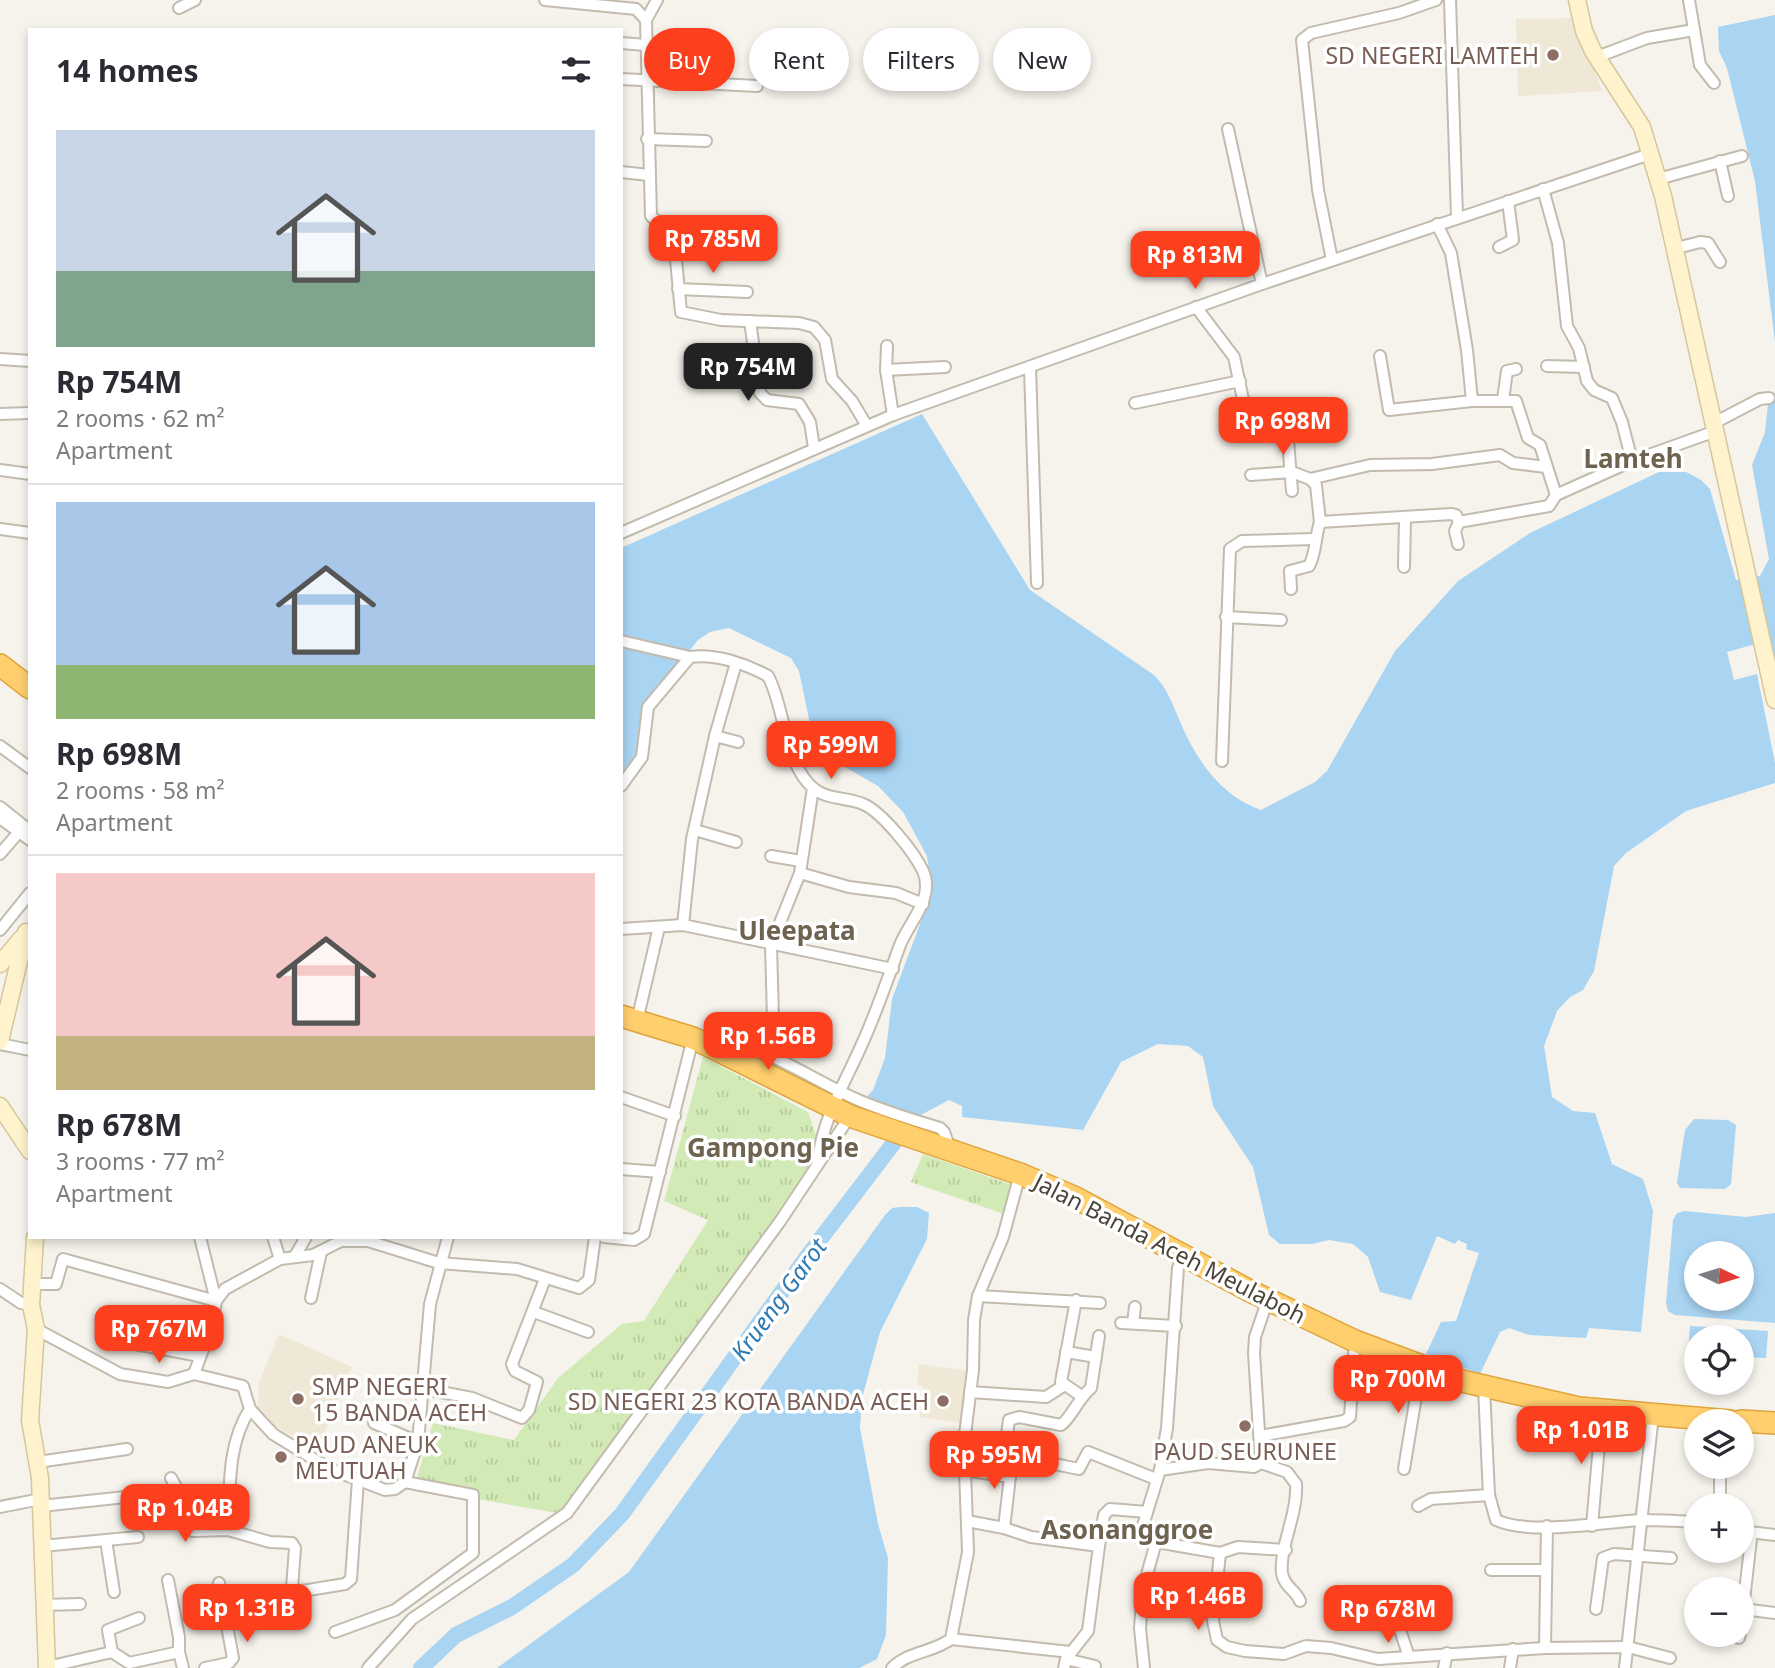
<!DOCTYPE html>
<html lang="en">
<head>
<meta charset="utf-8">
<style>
  :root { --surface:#fff; --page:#f2f2f3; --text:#2b2b33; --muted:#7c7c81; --line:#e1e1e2; --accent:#fc3f1d }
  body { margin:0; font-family:"Noto Sans",sans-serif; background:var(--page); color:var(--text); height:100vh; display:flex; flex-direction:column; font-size:26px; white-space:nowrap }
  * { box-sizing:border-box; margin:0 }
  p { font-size:23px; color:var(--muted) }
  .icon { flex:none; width:38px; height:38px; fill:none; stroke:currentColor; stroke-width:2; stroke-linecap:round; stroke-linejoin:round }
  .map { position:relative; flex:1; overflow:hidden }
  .sheet { position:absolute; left:28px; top:28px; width:595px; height:1211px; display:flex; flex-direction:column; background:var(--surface); border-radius:0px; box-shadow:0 4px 10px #0003 }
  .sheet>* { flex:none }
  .guide { position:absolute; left:644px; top:28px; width:665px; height:63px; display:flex; gap:14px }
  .needle { width:46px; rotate:94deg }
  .buttons { position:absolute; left:1684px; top:1241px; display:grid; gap:14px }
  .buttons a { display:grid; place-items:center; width:70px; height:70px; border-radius:50%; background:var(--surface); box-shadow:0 4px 10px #0003; font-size:35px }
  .price { position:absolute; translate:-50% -60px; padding:0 16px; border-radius:14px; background:var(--accent); color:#fff; font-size:23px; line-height:46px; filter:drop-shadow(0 2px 4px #0008) }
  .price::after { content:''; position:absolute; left:50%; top:42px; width:21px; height:16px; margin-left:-10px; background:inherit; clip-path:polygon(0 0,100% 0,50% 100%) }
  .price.selected { background:#222; color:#fff }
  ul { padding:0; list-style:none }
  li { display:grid; align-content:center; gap:14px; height:371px; padding:0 28px }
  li+li { border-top:2px solid var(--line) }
  li span { display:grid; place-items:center; height:217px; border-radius:0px; color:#555 }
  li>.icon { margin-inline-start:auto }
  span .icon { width:126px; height:126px; fill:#fffc; stroke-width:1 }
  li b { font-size:30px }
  h2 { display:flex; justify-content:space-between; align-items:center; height:84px; padding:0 28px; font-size:30px }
  .pill { padding:0 24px; border-radius:32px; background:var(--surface); box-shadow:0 4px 10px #0003; font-size:24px; line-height:63px }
  .pill.selected { background:var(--accent); color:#fff }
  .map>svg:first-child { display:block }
</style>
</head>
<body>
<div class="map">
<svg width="1775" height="1668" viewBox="0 0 1775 1668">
  <defs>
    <pattern id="park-tufts" width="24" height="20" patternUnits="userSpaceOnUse" patternTransform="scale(1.75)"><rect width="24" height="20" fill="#d2eab5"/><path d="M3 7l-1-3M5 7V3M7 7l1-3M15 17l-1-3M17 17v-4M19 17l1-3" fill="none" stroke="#b6ca9c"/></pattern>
  </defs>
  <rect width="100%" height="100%" fill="#f6f3ec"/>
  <g fill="#efe8d6">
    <path d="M1576,18L1602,91L1518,96L1516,19Z"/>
    <path d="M279,1334L352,1367L317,1450L257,1416L259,1382Z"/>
    <path d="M919,1364L969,1371L962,1423L920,1417L923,1386L917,1385Z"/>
  </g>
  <g fill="url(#park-tufts)">
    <path d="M703,1057L808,1112L818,1141L805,1175L563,1514L414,1488L433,1423L514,1440L558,1378L622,1324L644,1321L708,1220L664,1201Z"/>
    <path d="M923,1154L1012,1185L1004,1214L911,1182Z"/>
  </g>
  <g fill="#a9d4f2" fill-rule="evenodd">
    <path d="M1775,15V342L1755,181L1727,68L1719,51L1718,27Z"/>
    <path d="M1775,397V658L1770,640L1727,652L1734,680L1757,674L1775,763V783L1686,811L1626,853L1614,866L1594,971L1583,990L1570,997L1557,1011L1544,1046L1552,1097L1573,1111L1595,1113L1612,1164L1643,1179L1653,1211L1641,1332L1589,1328L1586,1338L1529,1335L1509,1328L1500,1332L1480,1374L1426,1354L1441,1322L1456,1321L1479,1253L1466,1249L1467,1244L1458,1240L1455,1244L1437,1236L1411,1300L1380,1292L1368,1257L1353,1244L1329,1240L1312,1244H1280L1269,1235L1253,1167L1213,1106L1203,1057L1188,1046L1158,1044L1121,1062L1083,1130L962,1117V1106L949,1100L915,1118L864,1100L873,1090L885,1058L892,999L932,892L927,856L903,812L878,786L845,767L827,761L815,748L799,671L791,658L729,628L710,632L698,640L653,695L639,750L621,780V548L922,414L1030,590L1154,675C1168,689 1174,708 1182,726C1198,763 1223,797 1261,810L1315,782L1327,771L1395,651L1458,581L1530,533L1659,472H1686L1701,480L1710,489L1736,580L1760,576L1769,559L1752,465L1765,432L1768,404Z"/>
    <path d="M1694,1119L1728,1120L1736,1125L1731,1184L1725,1189L1680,1188L1677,1183L1685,1130Z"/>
    <path d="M901,1207H917L929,1213L927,1239L880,1332L862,1398L860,1428L878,1524L888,1558L886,1635L877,1659L859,1668H497L629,1572L885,1215L892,1208Z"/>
    <path d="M1685,1211L1746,1217L1775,1213V1323L1675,1315L1668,1311L1666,1303L1673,1220L1677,1213ZM1696,1253H1741V1298H1696Z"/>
    <path d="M1690,1326L1768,1331L1766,1358L1741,1357V1337H1696V1354L1688,1353Z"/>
  </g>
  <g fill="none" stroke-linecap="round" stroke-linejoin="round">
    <path stroke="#a9d4f2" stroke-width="16" d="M421,1668L456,1635L512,1607L573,1565L622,1514L809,1254L906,1127"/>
    <defs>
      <g id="street">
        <path d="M545,0L636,9L646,20L651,216L674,239L681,312L721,320L799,323L814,327L825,340L832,379L852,401L867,426"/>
        <path d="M1450,0L1457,217"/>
        <path d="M1689,0L1700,65L1714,83"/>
        <path d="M179,8L195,0"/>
        <path d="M646,20L657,0"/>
        <path d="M621,43L646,45"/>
        <path d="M1597,57L1647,38L1694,30"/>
        <path d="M621,79L757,86"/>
        <path d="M684,83L687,36"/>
        <path d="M1228,129L1262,284"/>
        <path d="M647,139L706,141"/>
        <path d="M1720,161L1728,196"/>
        <path d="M621,172L649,175"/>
        <path d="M1658,179L1742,156"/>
        <path d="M1543,189L1558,243L1567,326L1579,348L1587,381L1594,390L1612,398L1622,422L1632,461"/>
        <path d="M1499,247L1513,240L1508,201"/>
        <path d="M1673,249L1700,242L1708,243L1720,262"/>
        <path d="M1332,260L1318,190L1302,40L1311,33L1399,13L1436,0"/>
        <path d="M678,289L747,292"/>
        <path d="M1196,307L1234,357L1244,404C1257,412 1274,406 1286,414L1292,491"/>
        <path d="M750,321L760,393L767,400L799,404L810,422L814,448"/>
        <path d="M887,346L886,370L893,415"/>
        <path d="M1380,356L1389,410L1472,401L1467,350L1451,253L1437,224"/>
        <path d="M0,359L30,361"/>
        <path d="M1547,366L1584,367"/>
        <path d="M1030,368L1037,583"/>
        <path d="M886,370L945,367"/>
        <path d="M1503,400L1507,371L1516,369"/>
        <path d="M1472,401H1516L1528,438L1540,445L1556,495"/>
        <path d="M1135,403L1240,381"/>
        <path d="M0,414L30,413"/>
        <path d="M1712,424L1760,399L1769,398"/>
        <path d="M0,470L30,474"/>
        <path d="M1251,475L1292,472L1310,479L1370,465L1432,464L1500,455L1513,463L1546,467"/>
        <path d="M1310,479L1316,485L1320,522L1452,514L1456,515L1459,522L1549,506L1556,495L1632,461L1713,432"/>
        <path d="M0,529L30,533"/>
        <path d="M621,533L893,415L1262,284L1650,154"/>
        <path d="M1458,544L1455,531L1459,522"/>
        <path d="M1404,567L1405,518"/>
        <path d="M1291,589L1290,571L1309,566C1316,554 1315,537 1320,522"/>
        <path d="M1226,617L1281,620"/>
        <path d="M621,641L690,657"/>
        <path d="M715,736L738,742"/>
        <path d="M0,746L30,768"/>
        <path d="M1222,761L1230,549L1242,541L1314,539"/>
        <path d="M621,786L642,757L648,707L690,657C715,653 746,664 768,676C785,707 784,763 813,788C827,800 847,797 863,804C882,812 914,852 923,871C935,898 909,922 900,945C888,978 877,1011 862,1044C845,1083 822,1119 818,1162"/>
        <path d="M0,807L30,831"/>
        <path d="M0,818L30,840"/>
        <path d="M695,830L736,842"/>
        <path d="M0,854L19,832"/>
        <path d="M771,856L801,861"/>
        <path d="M800,873L849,887L896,893L923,904"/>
        <path d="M683,925L692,839L715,736L736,663"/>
        <path d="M621,929L683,925L893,969"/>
        <path d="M0,930L30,893"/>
        <path d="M637,1021L659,927"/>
        <path d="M0,1044L30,1050"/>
        <path d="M774,1057L771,945L800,873L813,788"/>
        <path d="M621,1097L675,1116"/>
        <path d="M621,1169L660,1172"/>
        <path d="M273,1237L280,1259"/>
        <path d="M604,1237L634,1240L644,1234L693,1038C755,1036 803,1076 858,1100C884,1111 913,1120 940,1128L944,1132L950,1149"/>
        <path d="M1185,1254L1178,1268L1167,1428L1160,1470L1141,1532L1151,1541L1220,1553L1213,1621L1217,1640L1227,1647L1245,1651L1284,1654L1306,1646L1331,1648L1378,1659L1545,1648L1628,1647L1670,1658"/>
        <path d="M295,1256L306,1237"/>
        <path d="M32,1284H56L63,1259L216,1301L200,1237"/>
        <path d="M0,1289L21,1303L31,1305"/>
        <path d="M978,1296L1100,1303"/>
        <path d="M311,1298L321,1252"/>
        <path d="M1076,1300L1061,1382L1080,1395"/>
        <path d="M534,1312L588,1332"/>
        <path d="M1121,1323L1176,1326"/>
        <path d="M1133,1323L1135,1307"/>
        <path d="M36,1329L120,1374L168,1382L194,1374L243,1386L250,1409L273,1434L330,1469L385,1490L395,1489L405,1482L418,1442L430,1304L448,1237"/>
        <path d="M124,1342L200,1356"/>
        <path d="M1066,1352L1096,1357"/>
        <path d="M194,1374L212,1325L216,1301L225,1289L280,1259L313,1255L341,1241H368L439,1263L517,1269L579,1288L589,1280L595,1237"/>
        <path d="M1484,1388L1489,1495L1496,1520C1531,1536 1602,1522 1641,1520C1659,1520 1678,1521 1696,1522"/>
        <path d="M425,1389L472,1398L522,1418L529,1410L537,1382L515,1371L512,1364L545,1279"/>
        <path d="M970,1392L1046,1397L1063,1386"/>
        <path d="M374,1423L418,1442"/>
        <path d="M1260,1436L1344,1421L1350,1417L1355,1341"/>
        <path d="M1005,1454L1079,1469L1088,1452L1156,1479"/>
        <path d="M38,1462L127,1449"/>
        <path d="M1261,1463L1287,1472L1296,1484C1298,1514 1279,1548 1282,1573C1284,1587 1296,1590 1300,1601"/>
        <path d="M1720,1466V1505"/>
        <path d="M1404,1469L1421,1366"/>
        <path d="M964,1470L1010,1477L1004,1528"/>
        <path d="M1160,1470L1208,1463L1254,1467L1261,1463L1254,1353L1255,1337L1268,1299"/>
        <path d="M1002,1474L1009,1420L1019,1417L1061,1425C1072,1417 1077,1400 1091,1388L1099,1336"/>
        <path d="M171,1478L185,1503"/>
        <path d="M41,1506L135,1496"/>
        <path d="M1418,1506L1431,1499L1489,1495"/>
        <path d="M0,1507L41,1499"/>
        <path d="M153,1509L185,1503L193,1531L228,1530L270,1542L292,1543L295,1548L292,1588L296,1592L345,1584L351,1579L358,1480"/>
        <path d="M967,1521L1004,1528L1031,1537L1099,1546L1088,1631L1066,1659L1064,1668"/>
        <path d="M1592,1526L1602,1410"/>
        <path d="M1741,1529L1749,1532L1751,1539L1743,1609L1775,1613"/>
        <path d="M228,1530C230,1489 227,1444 250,1409"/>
        <path d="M1749,1532L1775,1535"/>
        <path d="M106,1540L114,1592"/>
        <path d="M42,1546L138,1537"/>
        <path d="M1099,1546L1104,1515L1110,1509L1147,1512"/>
        <path d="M1220,1553L1238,1547L1286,1550"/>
        <path d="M1491,1570H1546"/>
        <path d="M1143,1589L1156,1542"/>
        <path d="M43,1605L80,1604"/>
        <path d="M1596,1609L1603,1558L1614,1554L1671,1558"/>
        <path d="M1741,1623L1743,1609"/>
        <path d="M1398,1624L1409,1657"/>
        <path d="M335,1632L395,1610L473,1553V1495L405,1482"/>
        <path d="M1739,1638L1740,1634"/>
        <path d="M951,1639L1070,1652"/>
        <path d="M1545,1648L1547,1526"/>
        <path d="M112,1652L108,1630L139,1618"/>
        <path d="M179,1652L183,1668"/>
        <path d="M1066,1659L1095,1666"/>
        <path d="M47,1667L112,1652L129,1663L179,1652V1637L168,1580"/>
        <path d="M205,1668L229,1663L233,1658L219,1583"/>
        <path d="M368,1668L412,1619L567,1513L781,1220L850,1116"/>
        <path d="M892,1668C909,1651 932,1653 951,1639L968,1552L964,1443L973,1370L974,1320L978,1296L1003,1237L1020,1174"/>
        <path d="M1144,1668L1140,1628L1143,1589L1217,1598"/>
        <path d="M1444,1668L1447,1653"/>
        <path d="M1510,1668L1513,1649"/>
        <path d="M1625,1668L1653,1415"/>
      </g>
      <g id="secondary">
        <path d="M1577,0L1584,31L1593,51L1642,127L1663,196L1775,700"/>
        <path d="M0,964L21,939"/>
        <path d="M0,1041L26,932"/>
        <path d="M0,1106L30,1151"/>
        <path d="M35,1237L31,1305L36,1329L30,1420L40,1478L47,1668"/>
      </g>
      <g id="highway">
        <path d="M0,665L30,688"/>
        <path d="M621,1016L693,1038L850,1116L1020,1174L1076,1198L1250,1291L1355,1341L1462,1381L1579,1408L1730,1421"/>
        <path d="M1741,1421L1775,1423"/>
      </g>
    </defs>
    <use href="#street" stroke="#c2bbae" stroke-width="14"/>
    <use href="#secondary" stroke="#d6c79b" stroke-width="19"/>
    <use href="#highway" stroke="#e0a43c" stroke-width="24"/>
    <use href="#street" stroke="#fff" stroke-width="10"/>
    <use href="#secondary" stroke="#fff3cd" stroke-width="16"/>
    <use href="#highway" stroke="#ffcf6e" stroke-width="21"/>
  </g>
  <g fill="#8d6e63" stroke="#fff" stroke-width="2.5">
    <circle cx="1553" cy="55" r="7"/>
    <circle cx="298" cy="1399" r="7"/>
    <circle cx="943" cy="1401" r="7"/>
    <circle cx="1245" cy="1426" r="7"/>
    <circle cx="281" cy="1457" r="7"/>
  </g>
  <g text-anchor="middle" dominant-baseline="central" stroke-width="7" stroke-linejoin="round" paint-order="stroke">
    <g font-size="23" fill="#785e54" stroke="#fff" text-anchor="end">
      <text x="1539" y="55">SD NEGERI LAMTEH</text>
      <text x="312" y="1386" text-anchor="start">SMP NEGERI<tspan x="312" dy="26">15 BANDA ACEH</tspan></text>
      <text x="929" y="1401">SD NEGERI 23 KOTA BANDA ACEH</text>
      <text x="295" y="1444" text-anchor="start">PAUD ANEUK<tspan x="295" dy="26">MEUTUAH</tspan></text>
      <text x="1245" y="1451" text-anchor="middle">PAUD SEURUNEE</text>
    </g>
    <g font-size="23" fill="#4b4439" stroke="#fff">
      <text transform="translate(1170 1248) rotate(27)">Jalan Banda Aceh Meulaboh</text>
    </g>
    <g font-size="24" font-style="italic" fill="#2e7ab2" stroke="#fff">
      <text transform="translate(778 1299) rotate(-54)">Krueng Garot</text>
    </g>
    <g font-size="26" font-weight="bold" fill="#6e6250" stroke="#fff">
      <text x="1633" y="458">Lamteh</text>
      <text x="797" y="930">Uleepata</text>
      <text x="773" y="1147">Gampong Pie</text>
      <text x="1127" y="1529">Asonanggroe</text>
    </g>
  </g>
</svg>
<div class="buttons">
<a><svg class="needle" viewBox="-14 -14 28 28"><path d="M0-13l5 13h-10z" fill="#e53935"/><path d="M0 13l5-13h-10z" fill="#7c7c81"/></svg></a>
<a><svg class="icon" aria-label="locate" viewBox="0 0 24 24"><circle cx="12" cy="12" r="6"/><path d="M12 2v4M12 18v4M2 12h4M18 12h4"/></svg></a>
<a><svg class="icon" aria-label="layers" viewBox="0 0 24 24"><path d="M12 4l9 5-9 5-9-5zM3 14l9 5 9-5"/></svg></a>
<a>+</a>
<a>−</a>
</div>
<b class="price" style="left:713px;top:275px">Rp 785M</b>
<b class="price" style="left:1195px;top:291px">Rp 813M</b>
<b class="price selected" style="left:748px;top:403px">Rp 754M</b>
<b class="price" style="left:1283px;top:457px">Rp 698M</b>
<b class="price" style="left:831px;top:781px">Rp 599M</b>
<b class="price" style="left:768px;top:1072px">Rp 1.56B</b>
<b class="price" style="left:159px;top:1365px">Rp 767M</b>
<b class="price" style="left:1398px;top:1415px">Rp 700M</b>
<b class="price" style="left:1581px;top:1466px">Rp 1.01B</b>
<b class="price" style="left:994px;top:1491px">Rp 595M</b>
<b class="price" style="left:185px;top:1544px">Rp 1.04B</b>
<b class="price" style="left:1198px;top:1632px">Rp 1.46B</b>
<b class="price" style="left:247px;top:1644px">Rp 1.31B</b>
<b class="price" style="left:1388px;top:1645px">Rp 678M</b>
<div class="guide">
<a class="pill selected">Buy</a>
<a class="pill">Rent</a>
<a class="pill">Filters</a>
<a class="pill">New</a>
</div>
<section class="sheet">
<h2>14 homes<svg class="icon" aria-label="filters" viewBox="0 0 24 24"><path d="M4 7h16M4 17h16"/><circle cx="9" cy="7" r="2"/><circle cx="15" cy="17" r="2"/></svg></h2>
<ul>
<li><span style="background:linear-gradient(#c9d6e8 65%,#7fa58c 0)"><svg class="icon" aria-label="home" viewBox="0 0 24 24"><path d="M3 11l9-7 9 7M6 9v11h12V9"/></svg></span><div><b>Rp 754M</b><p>2 rooms · 62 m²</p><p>Apartment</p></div></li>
<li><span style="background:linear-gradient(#a9c7e8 75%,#8fb573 0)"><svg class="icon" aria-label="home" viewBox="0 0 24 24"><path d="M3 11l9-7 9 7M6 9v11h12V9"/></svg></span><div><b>Rp 698M</b><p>2 rooms · 58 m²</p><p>Apartment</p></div></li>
<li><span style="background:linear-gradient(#f6c9c9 75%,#c2b280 0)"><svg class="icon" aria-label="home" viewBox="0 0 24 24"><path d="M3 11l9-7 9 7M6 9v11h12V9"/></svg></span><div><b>Rp 678M</b><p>3 rooms · 77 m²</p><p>Apartment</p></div></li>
</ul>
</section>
</div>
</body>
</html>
